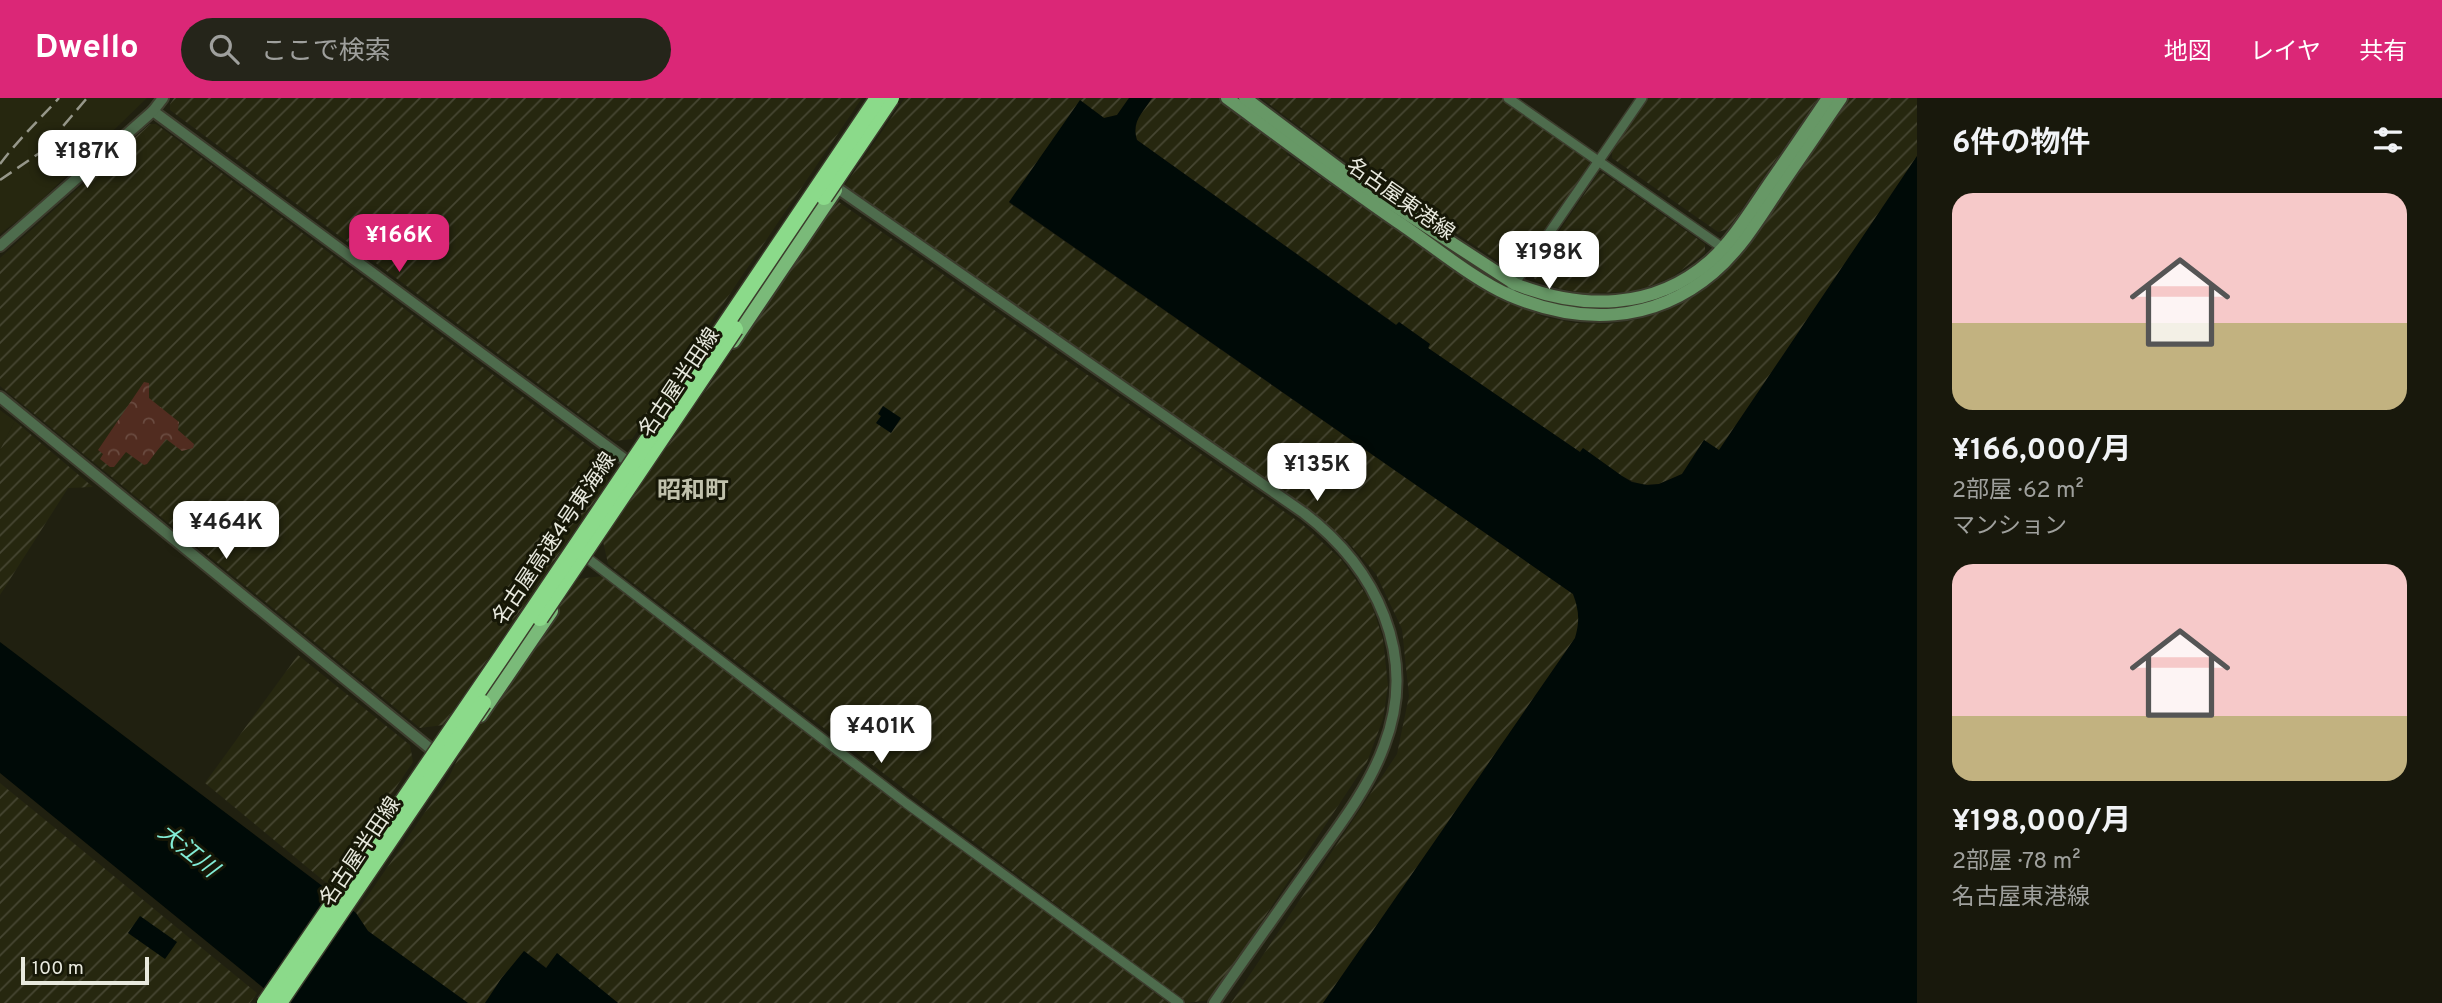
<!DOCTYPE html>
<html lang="ja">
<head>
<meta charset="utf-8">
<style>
  :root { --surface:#18180c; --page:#25251a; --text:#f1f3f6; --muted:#9fa09d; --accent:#db2777 }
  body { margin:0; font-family:Overpass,"Noto Sans JP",sans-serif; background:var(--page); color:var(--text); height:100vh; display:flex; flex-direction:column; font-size:26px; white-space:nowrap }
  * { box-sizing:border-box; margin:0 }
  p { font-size:23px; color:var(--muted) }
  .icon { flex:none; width:38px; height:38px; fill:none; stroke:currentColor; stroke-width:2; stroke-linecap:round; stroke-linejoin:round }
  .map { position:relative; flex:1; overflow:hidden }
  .drawer { display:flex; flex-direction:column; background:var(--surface); width:525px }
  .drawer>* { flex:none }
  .scale { position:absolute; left:21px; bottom:18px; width:128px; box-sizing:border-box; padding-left:7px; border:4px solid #e8e9de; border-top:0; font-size:19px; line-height:24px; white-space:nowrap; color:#e8e9de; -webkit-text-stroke:5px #161707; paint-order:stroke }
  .price { position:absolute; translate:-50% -60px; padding:0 16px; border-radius:14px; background:#fff; color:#222; font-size:23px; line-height:46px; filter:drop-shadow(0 2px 4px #0008) }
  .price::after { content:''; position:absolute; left:50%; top:42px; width:21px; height:16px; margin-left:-10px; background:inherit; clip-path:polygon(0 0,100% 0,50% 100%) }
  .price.active { background:var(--accent); color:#fff }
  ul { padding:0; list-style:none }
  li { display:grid; align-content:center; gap:14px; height:371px; padding:0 35px }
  li span { display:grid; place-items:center; height:217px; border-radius:21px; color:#555 }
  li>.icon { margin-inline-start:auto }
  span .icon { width:126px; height:126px; fill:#fffc; stroke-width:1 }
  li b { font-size:30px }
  h2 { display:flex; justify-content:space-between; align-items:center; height:84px; padding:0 35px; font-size:30px }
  header { display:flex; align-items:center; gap:42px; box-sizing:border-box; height:98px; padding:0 35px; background:var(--accent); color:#fff }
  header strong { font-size:33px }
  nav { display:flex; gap:38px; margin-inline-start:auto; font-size:24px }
  .search { width:490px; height:63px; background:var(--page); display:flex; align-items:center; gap:18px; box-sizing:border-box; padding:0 24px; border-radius:38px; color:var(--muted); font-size:26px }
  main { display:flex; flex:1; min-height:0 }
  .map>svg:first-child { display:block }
</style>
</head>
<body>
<header>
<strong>Dwello</strong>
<div class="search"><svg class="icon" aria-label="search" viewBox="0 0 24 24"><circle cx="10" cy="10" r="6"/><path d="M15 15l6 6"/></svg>ここで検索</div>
<nav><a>地図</a><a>レイヤ</a><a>共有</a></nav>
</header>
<main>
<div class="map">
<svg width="1917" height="905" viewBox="0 0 1917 905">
  <defs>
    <pattern id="industrial-furrows" width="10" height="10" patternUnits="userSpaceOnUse" patternTransform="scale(1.75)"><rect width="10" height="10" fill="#26270f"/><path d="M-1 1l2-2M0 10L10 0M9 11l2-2" fill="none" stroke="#464632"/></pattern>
    <pattern id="forest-crowns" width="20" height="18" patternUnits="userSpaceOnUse" patternTransform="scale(1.75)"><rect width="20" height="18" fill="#512c20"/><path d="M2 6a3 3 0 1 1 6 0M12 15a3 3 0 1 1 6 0" fill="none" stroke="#6a4b40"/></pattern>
  </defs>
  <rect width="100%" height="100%" fill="#202010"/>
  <g fill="#26270f">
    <path d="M0,0H147L29,114L0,136Z"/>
    <path d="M0,312L15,323L0,352V399Z"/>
  </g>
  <g fill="url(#industrial-furrows)">
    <path d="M174,0H862L632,341L615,343L170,12V6Z"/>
    <path d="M905,0H1129L1117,17L1104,20L1080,3L1009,105L1573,496L1579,511V526L1575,540L1323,905H1231L1397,656L1409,598L1402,531L1376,476L1347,443L845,87Z"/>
    <path d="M1152,0H1219L1288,53L1286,56L1482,191L1544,219L1575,225L1609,226L1640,221L1679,207L1715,184L1749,147L1850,0H1917V58L1719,352L1704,342L1682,376L1659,386L1641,387L1622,378L1583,351L1580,354L1428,250L1430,246L1399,224L1397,227L1137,42L1135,34L1137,22Z"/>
    <path d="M1261,0H1502L1590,61L1589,68L1515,174L1336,56Z"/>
    <path d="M1648,0H1818L1728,131L1718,134L1612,60V53Z"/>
    <path d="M150,26H156L605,360L608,383L443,627L420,630L0,288V160Z"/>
    <path d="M1603,75L1705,146V155L1672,179L1653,187L1629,194L1584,195L1561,191L1536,183L1531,175L1598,76Z"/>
    <path d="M836,102L1302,426L1341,461L1370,502L1383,541L1388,588L1383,621L1367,664L1210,902L1186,905L608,466L603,443Z"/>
    <path d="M15,323L93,389L68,390L0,497V352Z"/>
    <path d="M602,478L1168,905H618L557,856L547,870L524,853L501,881L485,905H468L368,833L356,815L449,679L462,652L578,481Z"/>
    <path d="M298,557L410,647L413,664L330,788L205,685Z"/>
    <path d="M0,685L257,895L250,905H0Z"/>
  </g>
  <path fill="url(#forest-crowns)" d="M144,284L149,285V300L179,324L178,332L194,346L193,350L182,353L166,341L147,366L144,367L126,354L114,369H110L100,361L103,356L98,352Z"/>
  <g fill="#000a07">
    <path d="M1129,0H1152C1143,14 1131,24 1137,42L1396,227L1399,224L1430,246L1428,250L1580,354L1583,350L1622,378L1632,384L1647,387L1659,386L1682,376L1704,342L1719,352L1917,58V905H1323L1575,540C1580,523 1579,512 1573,496L1009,104L1080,2L1104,20L1117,17Z"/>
    <path d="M883,308L901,320L891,335L876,325L881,318L878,316Z"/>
    <path d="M0,544L321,787L356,815L368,833L468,905H282L0,675Z"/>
    <path d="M140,818L177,844L165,861L128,835Z"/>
    <path d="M524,853L546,870L557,855L618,905H485L501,881Z"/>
  </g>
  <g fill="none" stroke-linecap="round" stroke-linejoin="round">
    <defs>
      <g id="minor">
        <path d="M1508,0L1723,150"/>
        <path d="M1512,189L1642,0"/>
        <path d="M582,456L906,705L1179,905"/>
      </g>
      <g id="tertiary">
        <path d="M153,13L627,363"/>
        <path d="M830,85L1304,415C1376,470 1419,557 1384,648C1368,692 1336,732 1309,770C1277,815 1245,860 1214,905"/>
        <path d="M0,148L153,13L163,0"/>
        <path d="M0,299L432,652"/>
      </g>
      <g id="secondary">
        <path d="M1227,0C1284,42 1340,84 1398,124C1431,146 1474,182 1509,197C1579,227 1653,226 1713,175C1740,152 1759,121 1778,92C1799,61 1820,31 1841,0"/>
        <path d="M1245,0L1349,78L1515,186C1581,212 1653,213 1710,163C1732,143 1748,117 1765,92C1786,62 1807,31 1828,0"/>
      </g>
      <g id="primary">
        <path d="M733,243L835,92"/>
        <path d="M480,617L551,513"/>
      </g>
    </defs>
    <use href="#minor" stroke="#3c3c2d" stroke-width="12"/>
    <use href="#tertiary" stroke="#3c3c2d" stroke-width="14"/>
    <use href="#secondary" stroke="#3c3c2d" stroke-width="16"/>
    <use href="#primary" stroke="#3c3c2d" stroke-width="18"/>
    <use href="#minor" stroke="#4e6c4d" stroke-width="9"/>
    <use href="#tertiary" stroke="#4e6c4d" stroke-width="10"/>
    <use href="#secondary" stroke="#679866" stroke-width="12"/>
    <use href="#primary" stroke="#7aba79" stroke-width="14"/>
    <g stroke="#96978a" stroke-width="2.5" stroke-dasharray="14 7" stroke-linecap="butt">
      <path d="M0,66C18,42 39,22 59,0"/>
      <path d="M0,82L41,54L87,0"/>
    </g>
    <defs>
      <g id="motorway-bridge">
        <path d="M824,99L891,0"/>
        <path d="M540,520L735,231"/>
        <path d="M265,905L502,558L878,0"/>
        <path d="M279,905L483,605"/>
      </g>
    </defs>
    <use href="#motorway-bridge" stroke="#3c3c2d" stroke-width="19" stroke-linecap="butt"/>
    <use href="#motorway-bridge" stroke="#8bda8a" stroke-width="16"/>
  </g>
  <g text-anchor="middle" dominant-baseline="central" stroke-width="6" stroke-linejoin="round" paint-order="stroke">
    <g font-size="21" fill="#e8e9de" stroke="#161707">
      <text transform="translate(1400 102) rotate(35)">名古屋東港線</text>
      <text transform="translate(680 285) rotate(-56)">名古屋半田線</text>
      <text transform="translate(555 441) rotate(-56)">名古屋高速4号東海線</text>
      <text transform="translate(361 754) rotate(-56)">名古屋半田線</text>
    </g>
    <g font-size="23" font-style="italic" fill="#82edd7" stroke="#161707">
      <text transform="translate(187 754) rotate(39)">大江川</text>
    </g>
    <g font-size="24" font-weight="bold" fill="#c0c1ac" stroke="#161707">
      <text x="693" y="394">昭和町</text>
    </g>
  </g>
</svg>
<div class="scale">100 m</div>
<b class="price" style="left:87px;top:92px">¥187K</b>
<b class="price active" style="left:399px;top:176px">¥166K</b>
<b class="price" style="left:1549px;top:193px">¥198K</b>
<b class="price" style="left:1317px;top:405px">¥135K</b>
<b class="price" style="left:226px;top:463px">¥464K</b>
<b class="price" style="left:881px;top:667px">¥401K</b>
</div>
<section class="drawer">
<h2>6件の物件<svg class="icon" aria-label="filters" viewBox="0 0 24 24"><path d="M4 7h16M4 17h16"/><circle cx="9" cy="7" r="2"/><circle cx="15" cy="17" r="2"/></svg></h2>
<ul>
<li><span style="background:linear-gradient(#f6c9c9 60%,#c2b280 0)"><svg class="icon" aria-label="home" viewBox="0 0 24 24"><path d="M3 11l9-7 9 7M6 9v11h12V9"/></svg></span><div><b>¥166,000/月</b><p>2部屋 · 62 m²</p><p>マンション</p></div></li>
<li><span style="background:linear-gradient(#f6c9c9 70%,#c2b280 0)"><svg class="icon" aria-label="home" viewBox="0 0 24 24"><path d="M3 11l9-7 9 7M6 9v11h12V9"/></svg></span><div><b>¥198,000/月</b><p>2部屋 · 78 m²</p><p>名古屋東港線</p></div></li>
</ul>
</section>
</main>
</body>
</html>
